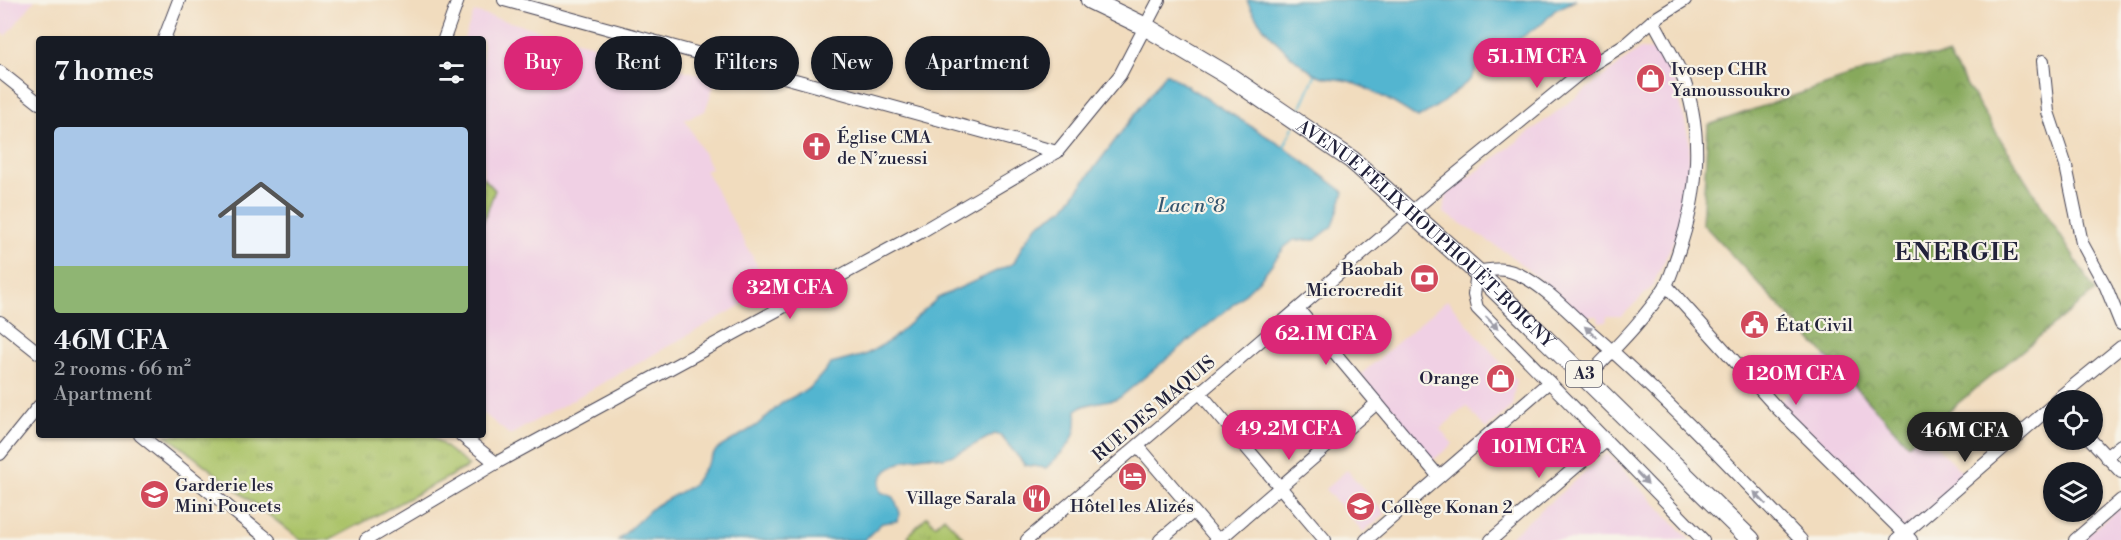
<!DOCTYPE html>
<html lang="en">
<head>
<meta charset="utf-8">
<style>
  :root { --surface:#171b24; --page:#242831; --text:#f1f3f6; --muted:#9ea1a6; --accent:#db2777 }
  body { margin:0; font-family:"Libre Bodoni",serif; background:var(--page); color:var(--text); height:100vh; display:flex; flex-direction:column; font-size:22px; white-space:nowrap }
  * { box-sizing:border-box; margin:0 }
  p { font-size:20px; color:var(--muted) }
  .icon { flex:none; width:33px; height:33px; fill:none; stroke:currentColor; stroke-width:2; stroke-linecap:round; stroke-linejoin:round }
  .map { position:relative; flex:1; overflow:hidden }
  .drawer { position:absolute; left:36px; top:36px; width:450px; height:402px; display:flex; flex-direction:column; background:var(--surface); border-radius:6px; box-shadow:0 2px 4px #0004 }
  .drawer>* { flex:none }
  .guide { position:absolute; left:504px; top:36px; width:570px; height:54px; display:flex; gap:12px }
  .tools { position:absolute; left:2043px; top:390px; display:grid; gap:12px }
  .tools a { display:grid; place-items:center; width:60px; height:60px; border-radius:50%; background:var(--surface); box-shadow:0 2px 4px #0004; font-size:30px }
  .price { position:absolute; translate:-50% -51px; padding:0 14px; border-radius:21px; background:var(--accent); color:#fff; font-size:20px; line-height:39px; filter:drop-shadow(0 2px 3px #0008) }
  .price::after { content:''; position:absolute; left:50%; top:36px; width:18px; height:14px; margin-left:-9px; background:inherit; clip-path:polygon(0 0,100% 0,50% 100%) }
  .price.current { background:#222; color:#fff }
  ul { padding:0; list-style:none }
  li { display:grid; align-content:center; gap:12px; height:318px; padding:0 18px }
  li span { display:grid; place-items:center; height:186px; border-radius:6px; color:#555 }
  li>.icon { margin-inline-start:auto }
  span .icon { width:108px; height:108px; fill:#fffc; stroke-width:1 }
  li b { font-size:26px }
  h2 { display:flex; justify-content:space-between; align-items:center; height:72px; padding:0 18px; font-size:26px }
  .chip { padding:0 21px; border-radius:27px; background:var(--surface); box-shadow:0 2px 4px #0004; font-size:21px; line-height:54px }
  .chip.current { background:var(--accent); color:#fff }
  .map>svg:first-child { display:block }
</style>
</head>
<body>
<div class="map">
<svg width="2121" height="540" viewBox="0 0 2121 540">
  <defs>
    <pattern id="grass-tufts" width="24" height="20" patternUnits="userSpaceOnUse" patternTransform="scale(1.5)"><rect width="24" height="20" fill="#aac368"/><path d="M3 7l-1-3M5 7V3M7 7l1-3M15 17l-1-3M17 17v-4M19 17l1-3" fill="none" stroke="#92a75b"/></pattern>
    <pattern id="forest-crowns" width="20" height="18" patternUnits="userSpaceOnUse" patternTransform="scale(1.5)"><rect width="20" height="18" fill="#87a95c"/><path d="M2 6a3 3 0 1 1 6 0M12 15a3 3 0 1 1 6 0" fill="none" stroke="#6e894d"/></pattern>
  </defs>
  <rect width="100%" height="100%" fill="#f7f3e8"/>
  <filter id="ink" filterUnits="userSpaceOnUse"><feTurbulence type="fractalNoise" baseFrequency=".0167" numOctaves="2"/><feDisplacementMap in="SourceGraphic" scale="12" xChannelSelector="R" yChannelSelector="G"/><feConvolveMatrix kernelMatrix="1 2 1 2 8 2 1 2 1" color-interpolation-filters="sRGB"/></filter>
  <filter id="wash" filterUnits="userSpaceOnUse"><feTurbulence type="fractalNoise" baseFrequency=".008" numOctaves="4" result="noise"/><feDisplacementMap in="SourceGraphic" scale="24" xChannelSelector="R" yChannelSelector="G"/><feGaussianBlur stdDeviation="1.35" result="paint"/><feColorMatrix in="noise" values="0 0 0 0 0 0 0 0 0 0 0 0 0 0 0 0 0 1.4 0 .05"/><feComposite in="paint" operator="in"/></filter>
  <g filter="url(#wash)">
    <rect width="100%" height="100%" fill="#f1dcbe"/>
    <g fill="#f0d0e4">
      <path d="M0,0H35L6,36L0,31Z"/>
      <path d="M474,12L716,79L705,111L685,119L711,168L705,170L770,289L510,435L483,413V39H464Z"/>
      <path d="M1640,49L1662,50L1675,81L1690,143L1688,198L1680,228L1652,287L1622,316H1607L1606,322H1599L1598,316H1584L1510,255L1443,212L1447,194Z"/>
      <path d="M1447,300L1516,380L1512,406L1486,429L1466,406L1440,429L1453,444L1432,461L1360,375Z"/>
      <path d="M1826,356L1907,444L1922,432L1969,479L1905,534L1778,403Z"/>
      <path d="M1606,452L1690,540H1506L1607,453Z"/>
      <path d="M1347,470L1385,514L1363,532L1325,489Z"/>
      <path d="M2121,506V540H2081Z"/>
    </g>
    <g fill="url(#grass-tufts)" stroke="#667252" stroke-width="1.5">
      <path d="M166,435H431L469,466L330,540H301Z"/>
      <path d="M927,516L935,525L944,517L966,540H912L908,536Z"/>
    </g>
    <path fill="url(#forest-crowns)" stroke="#54664c" stroke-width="1.5" d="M1948,55L2095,291L1908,444L1702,223L1708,125L1904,58Z"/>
    <path fill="#aac368" stroke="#667252" stroke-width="1.5" d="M483,177L495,190L483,223Z"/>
    <g fill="#52b5d0" stroke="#3a6c86" stroke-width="1.5">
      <path d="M1247,0H1576L1555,10L1543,23L1513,43L1484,54L1471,79L1442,103L1418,118C1398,105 1376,92 1354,83C1342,78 1325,80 1314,73C1293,61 1254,22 1247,0Z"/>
      <path d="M1166,73L1284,147L1344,192L1333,226L1315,240H1294L1285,247L1261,278L1235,303L1119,398C1105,402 1087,402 1076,410C1079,440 1067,448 1046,468L1025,465L1001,436L995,434C980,441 961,454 944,458C940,458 935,456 930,456C913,456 873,467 881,492L894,497L900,513L897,521L882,523L864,540H618L653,507L693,485L717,449L756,426L783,402L810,388L831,364L865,355L891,340L938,298L1014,263L1022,246L1036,226L1064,208Z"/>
    </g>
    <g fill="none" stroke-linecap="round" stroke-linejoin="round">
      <g stroke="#52b5d0" stroke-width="2">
        <path d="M1298,114L1315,75"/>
        <path d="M1284,147L1293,127"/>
      </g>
    </g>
  </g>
  <g filter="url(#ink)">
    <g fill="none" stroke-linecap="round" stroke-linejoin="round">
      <defs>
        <g id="minor">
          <path d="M504,0L1057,152"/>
          <path d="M164,39L179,0"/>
          <path d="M444,39L458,0"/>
          <path d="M2043,61L2048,112L2066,166L2082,243L2106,287L2121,324"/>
          <path d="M0,72L39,103"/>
          <path d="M1666,285L1775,406L1911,540"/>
          <path d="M1298,309L1439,477"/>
          <path d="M0,322L39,353"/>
          <path d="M1587,377C1614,349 1644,320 1665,287C1671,277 1674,264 1678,253C1698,196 1705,130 1681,73C1673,55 1662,38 1653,20"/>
          <path d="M1200,393L1325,540"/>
          <path d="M2056,400L2121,347"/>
          <path d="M140,435L269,540"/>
          <path d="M461,435L496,463"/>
          <path d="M2091,440L2121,472"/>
          <path d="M1138,446L1218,540"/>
          <path d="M0,454L39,406"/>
          <path d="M2106,457L2121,445"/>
          <path d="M366,540L496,463L919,233L1057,152L1120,75L1159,0"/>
          <path d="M1027,540L1444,184L1585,69L1627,43L1653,20L1685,0"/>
          <path d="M1160,540L1193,512"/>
          <path d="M1219,540L1377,403"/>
          <path d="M1366,540L1549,382"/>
          <path d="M1491,540L1606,441"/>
          <path d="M1703,540L1477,308L1474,295L1477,272C1494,268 1507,268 1522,276C1548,289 1571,315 1593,334C1666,398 1733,469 1801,540"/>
          <path d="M1897,540L2054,404"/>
          <path d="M2075,540L2121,500"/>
        </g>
        <g id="highway">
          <path id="s1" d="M1090,0L1146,27L1227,75L1352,160L1477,272L1751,540"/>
        </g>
      </defs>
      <use href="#minor" stroke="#413e4f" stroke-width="14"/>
      <use href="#highway" stroke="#413e4f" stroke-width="20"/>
      <use href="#minor" stroke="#fff" stroke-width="12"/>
      <use href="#highway" stroke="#fff" stroke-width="18"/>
    </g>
    <defs><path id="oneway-solid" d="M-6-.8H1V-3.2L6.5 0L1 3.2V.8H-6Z" transform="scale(1.5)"/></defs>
    <g fill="#9c9ca7">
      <use href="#oneway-solid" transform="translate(1492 323) rotate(46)"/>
      <use href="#oneway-solid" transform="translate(1591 332) rotate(-139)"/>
      <use href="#oneway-solid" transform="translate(1642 478) rotate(46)"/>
      <use href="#oneway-solid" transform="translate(1760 498) rotate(-134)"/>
    </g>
  </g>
  <defs>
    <symbol id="shop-disc" viewBox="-11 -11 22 22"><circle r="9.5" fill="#d1495b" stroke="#f7f3e8"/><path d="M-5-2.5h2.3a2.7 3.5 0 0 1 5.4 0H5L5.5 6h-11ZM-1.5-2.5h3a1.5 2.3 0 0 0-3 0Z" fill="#fff"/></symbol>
    <symbol id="church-disc" viewBox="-11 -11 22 22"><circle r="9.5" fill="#d1495b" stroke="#f7f3e8"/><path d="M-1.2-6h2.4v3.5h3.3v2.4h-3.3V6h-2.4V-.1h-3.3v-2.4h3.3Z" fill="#fff"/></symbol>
    <symbol id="bank-disc" viewBox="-11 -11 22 22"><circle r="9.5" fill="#d1495b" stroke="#f7f3e8"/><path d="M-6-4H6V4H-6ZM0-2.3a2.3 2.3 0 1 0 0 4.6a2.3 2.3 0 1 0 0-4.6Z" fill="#fff"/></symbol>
    <symbol id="civic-disc" viewBox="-11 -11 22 22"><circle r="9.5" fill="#d1495b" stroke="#f7f3e8"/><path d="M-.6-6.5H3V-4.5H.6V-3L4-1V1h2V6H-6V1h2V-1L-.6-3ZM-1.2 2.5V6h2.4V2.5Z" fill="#fff"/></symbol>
    <symbol id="hotel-disc" viewBox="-11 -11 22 22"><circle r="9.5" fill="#d1495b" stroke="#f7f3e8"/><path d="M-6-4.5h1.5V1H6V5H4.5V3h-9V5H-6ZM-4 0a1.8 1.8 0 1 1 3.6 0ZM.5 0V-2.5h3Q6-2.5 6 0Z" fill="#fff"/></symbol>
    <symbol id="school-disc" viewBox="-11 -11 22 22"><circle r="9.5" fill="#d1495b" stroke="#f7f3e8"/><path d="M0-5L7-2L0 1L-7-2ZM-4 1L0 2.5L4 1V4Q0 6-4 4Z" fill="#fff"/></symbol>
    <symbol id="restaurant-disc" viewBox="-11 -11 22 22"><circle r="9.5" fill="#d1495b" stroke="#f7f3e8"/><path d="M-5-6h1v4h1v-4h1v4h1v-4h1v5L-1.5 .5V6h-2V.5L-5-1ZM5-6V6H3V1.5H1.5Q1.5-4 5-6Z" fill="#fff"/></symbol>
  </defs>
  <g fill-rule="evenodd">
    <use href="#shop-disc" x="1634" y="62" width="33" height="33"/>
    <use href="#church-disc" x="800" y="130" width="33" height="33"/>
    <use href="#bank-disc" x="1408" y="262" width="33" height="33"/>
    <use href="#civic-disc" x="1738" y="308" width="33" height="33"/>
    <use href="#shop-disc" x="1484" y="362" width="33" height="33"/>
    <use href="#hotel-disc" x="1116" y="460" width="33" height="33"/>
    <use href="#school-disc" x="138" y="478" width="33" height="33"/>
    <use href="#restaurant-disc" x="1020" y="482" width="33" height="33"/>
    <use href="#school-disc" x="1344" y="490" width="33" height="33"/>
  </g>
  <g text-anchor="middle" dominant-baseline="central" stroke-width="4.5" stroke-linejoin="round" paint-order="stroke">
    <rect fill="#f7f3e8" stroke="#62616f" stroke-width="1.5" x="1566" y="361" width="36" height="26" rx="4.5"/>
    <g font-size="16" font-weight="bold" fill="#22223b">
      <text x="1584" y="374">A3</text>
    </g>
    <g font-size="18" fill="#22223b" stroke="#f7f3e8" text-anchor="start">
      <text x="1671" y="69">Ivosep CHR<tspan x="1671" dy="21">Yamoussoukro</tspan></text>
      <text x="837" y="137">Église CMA<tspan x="837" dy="21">de N’zuessi</tspan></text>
      <text x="1403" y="269" text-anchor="end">Baobab<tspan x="1403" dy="21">Microcredit</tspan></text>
      <text x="1776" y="325">État Civil</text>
      <text x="1479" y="378" text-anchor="end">Orange</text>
      <text x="175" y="485">Garderie les<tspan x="175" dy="21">Mini Poucets</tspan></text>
      <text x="1016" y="498" text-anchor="end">Village Sarala</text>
      <text x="1132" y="506" text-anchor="middle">Hôtel les Alizés</text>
      <text x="1381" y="507">Collège Konan 2</text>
    </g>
    <g font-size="18" fill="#22223b" stroke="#f7f3e8">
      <text stroke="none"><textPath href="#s1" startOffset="411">AVENUE FÉLIX HOUPHOUËT-BOIGNY</textPath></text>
      <text transform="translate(1154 409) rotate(-40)">RUE DES MAQUIS</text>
    </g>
    <g font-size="20" font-style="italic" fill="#33556f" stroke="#f7f3e8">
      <text x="1191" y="206">Lac n°8</text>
    </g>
    <g font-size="24" font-weight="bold" letter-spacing="1.5" fill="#22223b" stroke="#f7f3e8">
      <text x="1957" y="253">ENERGIE</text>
    </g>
  </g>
</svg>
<div class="tools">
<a><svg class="icon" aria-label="locate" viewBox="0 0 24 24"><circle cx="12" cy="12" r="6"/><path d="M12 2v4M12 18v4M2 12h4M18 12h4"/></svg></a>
<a><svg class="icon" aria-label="layers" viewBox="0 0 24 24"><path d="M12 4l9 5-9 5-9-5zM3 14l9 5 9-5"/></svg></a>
</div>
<b class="price" style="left:1537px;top:89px">51.1M CFA</b>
<b class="price" style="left:790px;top:320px">32M CFA</b>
<b class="price" style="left:1326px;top:366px">62.1M CFA</b>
<b class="price" style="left:1796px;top:406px">120M CFA</b>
<b class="price" style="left:1289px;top:461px">49.2M CFA</b>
<b class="price current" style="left:1965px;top:463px">46M CFA</b>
<b class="price" style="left:1539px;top:479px">101M CFA</b>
<div class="guide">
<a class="chip current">Buy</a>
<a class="chip">Rent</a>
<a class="chip">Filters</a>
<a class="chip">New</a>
<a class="chip">Apartment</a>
</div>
<section class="drawer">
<h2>7 homes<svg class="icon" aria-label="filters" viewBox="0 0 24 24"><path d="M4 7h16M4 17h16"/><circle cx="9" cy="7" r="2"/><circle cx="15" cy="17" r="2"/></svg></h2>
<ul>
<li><span style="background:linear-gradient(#a9c7e8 75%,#8fb573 0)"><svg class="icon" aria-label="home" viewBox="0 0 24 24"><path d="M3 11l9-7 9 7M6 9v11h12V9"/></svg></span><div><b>46M CFA</b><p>2 rooms · 66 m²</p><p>Apartment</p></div></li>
</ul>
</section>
</div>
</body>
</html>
